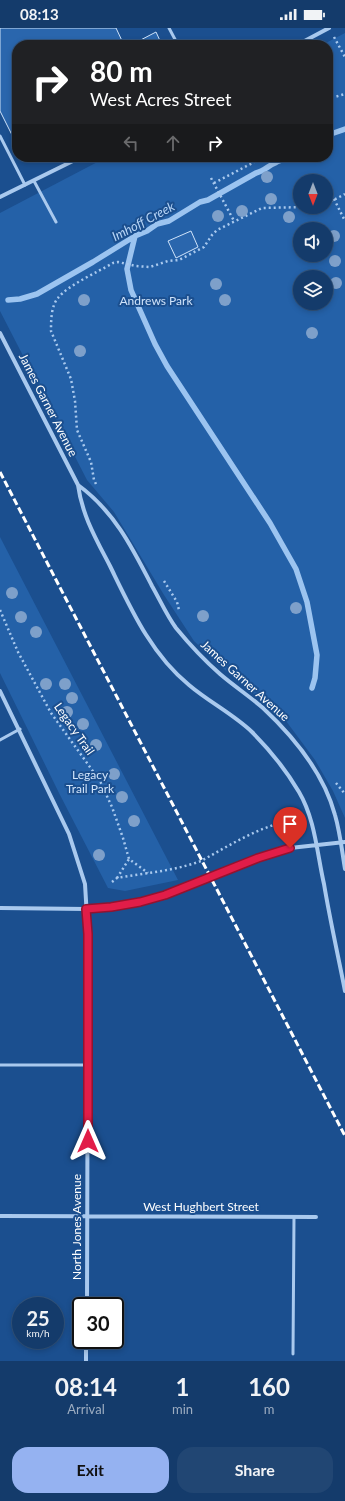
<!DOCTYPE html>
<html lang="en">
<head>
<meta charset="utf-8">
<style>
  :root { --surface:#143b6b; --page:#214673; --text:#f1f3f6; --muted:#9dadc1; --line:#33557e; --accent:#95b2f1 }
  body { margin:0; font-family:Lato,sans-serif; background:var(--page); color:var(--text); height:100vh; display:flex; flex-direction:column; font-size:15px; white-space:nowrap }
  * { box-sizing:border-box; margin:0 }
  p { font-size:13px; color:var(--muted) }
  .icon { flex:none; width:22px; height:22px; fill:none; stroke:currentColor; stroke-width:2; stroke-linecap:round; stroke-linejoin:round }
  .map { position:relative; height:1333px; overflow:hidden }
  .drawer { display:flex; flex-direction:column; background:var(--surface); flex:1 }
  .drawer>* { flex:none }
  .guide { position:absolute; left:12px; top:12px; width:321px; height:122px; border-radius:16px; box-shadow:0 2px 6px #0003,0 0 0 1px var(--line); background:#202124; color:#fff; overflow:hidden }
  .needle { width:26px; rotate:180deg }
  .tools { position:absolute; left:293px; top:146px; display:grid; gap:8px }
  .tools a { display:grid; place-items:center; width:40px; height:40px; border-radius:50%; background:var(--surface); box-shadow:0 2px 6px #0003,0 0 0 1px var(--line); font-size:20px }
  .speed { position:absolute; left:12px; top:1269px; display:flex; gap:8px; font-size:20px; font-weight:700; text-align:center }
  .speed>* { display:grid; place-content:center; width:52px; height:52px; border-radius:50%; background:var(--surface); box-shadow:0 2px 6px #0003,0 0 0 1px var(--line); line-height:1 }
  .speed small { font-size:10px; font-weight:400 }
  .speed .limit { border:2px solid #111; border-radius:6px; background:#fff; color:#111 }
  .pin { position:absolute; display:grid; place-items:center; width:34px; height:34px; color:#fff; margin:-41px -17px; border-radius:50% 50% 50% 0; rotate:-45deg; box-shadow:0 0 4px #0007 }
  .pin .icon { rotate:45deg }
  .me { position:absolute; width:44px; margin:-22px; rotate:0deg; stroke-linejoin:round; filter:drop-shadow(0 0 3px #0008) }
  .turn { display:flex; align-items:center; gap:14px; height:84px; padding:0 12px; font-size:18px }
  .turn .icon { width:52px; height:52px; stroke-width:2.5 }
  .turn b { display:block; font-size:28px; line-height:34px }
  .lanes { display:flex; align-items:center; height:38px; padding:0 12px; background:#0003; justify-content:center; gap:20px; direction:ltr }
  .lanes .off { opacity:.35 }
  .eta { display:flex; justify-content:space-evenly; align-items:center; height:68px; text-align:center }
  .eta b { font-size:24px; font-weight:700; line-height:28px }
  .cta { display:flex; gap:8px; margin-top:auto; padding:8px 12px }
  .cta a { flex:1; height:46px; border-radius:16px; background:var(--accent); color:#111; font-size:16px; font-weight:700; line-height:46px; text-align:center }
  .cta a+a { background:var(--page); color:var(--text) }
  .status { display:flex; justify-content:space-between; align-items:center; height:28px; padding:0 20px; background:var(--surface); direction:ltr }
  .status svg { height:11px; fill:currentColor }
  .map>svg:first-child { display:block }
</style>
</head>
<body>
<div class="status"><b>08:13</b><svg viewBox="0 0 49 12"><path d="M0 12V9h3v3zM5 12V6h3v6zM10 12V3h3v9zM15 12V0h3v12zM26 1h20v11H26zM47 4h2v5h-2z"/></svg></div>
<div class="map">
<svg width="345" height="1333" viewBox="0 0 345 1333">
  <rect width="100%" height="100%" fill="#1b4f8f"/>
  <path fill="#2461a8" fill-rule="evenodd" d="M345,5V790L333,763L315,732L286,693L218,636L194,613L164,567L114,484L87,452L0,283V185L107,129H328V17H322ZM300,153H326V179H300ZM300,201H326V227H300ZM300,249H326V275H300Z
    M0,509L178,852L125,863L108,860L60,767L0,645Z"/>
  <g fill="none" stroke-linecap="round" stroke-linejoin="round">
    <path stroke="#9cc4f0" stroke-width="5.5" d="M328,107L345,101
      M135,208L127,241L131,262L155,316L167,338L270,495L296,541L307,574L317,627L315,650L312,660
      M8,272L20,271L37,266L93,234L135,208L147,203L157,196L169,193L200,174L208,172L256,145C264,143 268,138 275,135C279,132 284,132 287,129"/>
  </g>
  <path fill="#2a66ad" stroke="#cfe3fa" d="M0,0H116L124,17H17V105L12,107L0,83Z
    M156,4L162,17H131Z
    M191,203L198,219L176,230L168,213Z"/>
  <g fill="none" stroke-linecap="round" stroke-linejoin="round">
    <path stroke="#a9c9ee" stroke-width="2.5" stroke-dasharray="2 3" stroke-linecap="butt" d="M334,9L345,29
      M328,84L331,70L345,66
      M211,150L234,193
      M214,155L264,129
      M334,171L345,193
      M326,176L345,166
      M96,456L94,452L91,434L77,402L75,373L71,351L51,303C51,293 51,278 58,270C68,257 98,244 113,235L118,234L136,238L150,239L168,233L179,232L204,219L212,207L217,202L262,180L306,179
      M164,553L177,574L179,582
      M0,582L18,624L51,685L100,753L112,779L123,810L129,831L148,845
      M336,755L345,766
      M117,850L129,831
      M112,854L117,850C145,845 174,843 201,833C232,816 263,796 299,791"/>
    <path stroke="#a9c9ee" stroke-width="3" d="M169,0L178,17
      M0,108L25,157
      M34,153L56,194
      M0,712L20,701
      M0,1037H88
      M293,1326L294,1189"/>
    <path stroke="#a9c9ee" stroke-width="4" d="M297,17L329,0
      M0,169L81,129
      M0,305L78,457C82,487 96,511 110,538C131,581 151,626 189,657C209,674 233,686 252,704C270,722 286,742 299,764C315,791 317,825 324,856C330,892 338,927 345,963
      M78,457C114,483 132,519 152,558C160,572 167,588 176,600C190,617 204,632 220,646C234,658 249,668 263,680C294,709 324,746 335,787C340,804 342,823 345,841
      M0,663L69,806L85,856L88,906L87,1278
      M0,880L86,881L111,879L140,874L165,867L258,830L290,820L345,814
      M0,1188L316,1189
      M86,1333V1312"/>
    <path stroke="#fff" stroke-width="3" stroke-dasharray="7 3" stroke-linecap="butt" d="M0,444L345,1108"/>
  </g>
  <g fill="#7ea0ca">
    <circle cx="267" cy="149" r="6"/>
    <circle cx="271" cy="171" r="6"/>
    <circle cx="242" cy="183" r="6"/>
    <circle cx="218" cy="188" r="6"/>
    <circle cx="289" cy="189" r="6"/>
    <circle cx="334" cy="208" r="6"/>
    <circle cx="335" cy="233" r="6"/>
    <circle cx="336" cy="255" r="6"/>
    <circle cx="216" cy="256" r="6"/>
    <circle cx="84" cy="272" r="6"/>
    <circle cx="225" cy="272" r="6"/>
    <circle cx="312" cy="305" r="6"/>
    <circle cx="80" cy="323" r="6"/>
    <circle cx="12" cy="565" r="6"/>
    <circle cx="296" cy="580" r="6"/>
    <circle cx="203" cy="588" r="6"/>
    <circle cx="21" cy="589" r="6"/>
    <circle cx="36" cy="604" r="6"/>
    <circle cx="46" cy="656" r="6"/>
    <circle cx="65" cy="656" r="6"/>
    <circle cx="72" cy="670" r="6"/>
    <circle cx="67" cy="684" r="6"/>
    <circle cx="83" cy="696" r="6"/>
    <circle cx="96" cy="717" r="6"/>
    <circle cx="114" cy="746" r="6"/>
    <circle cx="122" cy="769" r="6"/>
    <circle cx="134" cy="793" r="6"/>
    <circle cx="99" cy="827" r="6"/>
  </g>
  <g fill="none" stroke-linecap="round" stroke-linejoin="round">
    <g stroke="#92132f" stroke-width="10">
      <path id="route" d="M88,1113V906L86,881L111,879L140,874L165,867L258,830L290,820"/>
    </g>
    <use href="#route" stroke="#e11d48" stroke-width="7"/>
  </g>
  <g text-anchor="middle" stroke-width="4" stroke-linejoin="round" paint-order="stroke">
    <g font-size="12" fill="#cfe3fa" stroke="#1b4f8f">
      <text x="156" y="277">Andrews Park</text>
      <text x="90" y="751">Legacy<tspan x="90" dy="14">Trail Park</tspan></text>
    </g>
    <g font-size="12" fill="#fff" stroke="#1b4f8f">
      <text transform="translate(48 377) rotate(63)" y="4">James Garner Avenue</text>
      <text transform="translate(245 653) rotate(42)" y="4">James Garner Avenue</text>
      <text transform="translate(74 701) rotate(55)" y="4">Legacy Trail</text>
      <text x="201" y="1183">West Hughbert Street</text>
      <text transform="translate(77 1199) rotate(-90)" y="4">North Jones Avenue</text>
    </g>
    <g font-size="13" font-style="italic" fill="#b5d3f5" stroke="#1b4f8f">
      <text transform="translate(143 193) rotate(-28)" y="5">Imhoff Creek</text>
    </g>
  </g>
</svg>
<div class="tools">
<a><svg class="needle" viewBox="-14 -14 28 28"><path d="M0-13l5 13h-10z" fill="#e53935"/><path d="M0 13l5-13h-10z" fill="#9dadc1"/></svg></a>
<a><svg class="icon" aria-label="sound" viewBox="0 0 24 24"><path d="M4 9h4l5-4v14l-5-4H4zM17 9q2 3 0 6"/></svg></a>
<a><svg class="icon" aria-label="layers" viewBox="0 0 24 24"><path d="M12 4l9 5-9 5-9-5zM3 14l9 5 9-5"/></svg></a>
</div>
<div class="speed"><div>25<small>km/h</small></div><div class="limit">30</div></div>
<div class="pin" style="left:290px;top:820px;background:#d93025"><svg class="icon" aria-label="arrive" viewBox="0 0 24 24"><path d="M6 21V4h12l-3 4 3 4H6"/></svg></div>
<svg class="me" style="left:88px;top:1113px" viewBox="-20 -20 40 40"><path d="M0-17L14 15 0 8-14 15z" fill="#e11d48" stroke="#fff" stroke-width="4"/></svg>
<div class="guide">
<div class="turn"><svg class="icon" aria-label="right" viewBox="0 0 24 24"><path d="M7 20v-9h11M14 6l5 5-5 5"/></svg><div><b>80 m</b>West Acres Street</div></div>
<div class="lanes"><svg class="icon off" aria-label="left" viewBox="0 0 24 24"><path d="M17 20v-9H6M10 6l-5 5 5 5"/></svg><svg class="icon off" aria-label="ahead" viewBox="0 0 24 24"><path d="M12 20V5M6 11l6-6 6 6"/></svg><svg class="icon" aria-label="right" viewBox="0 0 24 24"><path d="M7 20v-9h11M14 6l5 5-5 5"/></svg></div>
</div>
</div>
<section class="drawer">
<div class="eta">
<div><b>08:14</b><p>Arrival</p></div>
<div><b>1</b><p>min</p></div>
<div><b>160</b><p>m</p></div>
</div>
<div class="cta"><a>Exit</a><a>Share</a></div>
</section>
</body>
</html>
